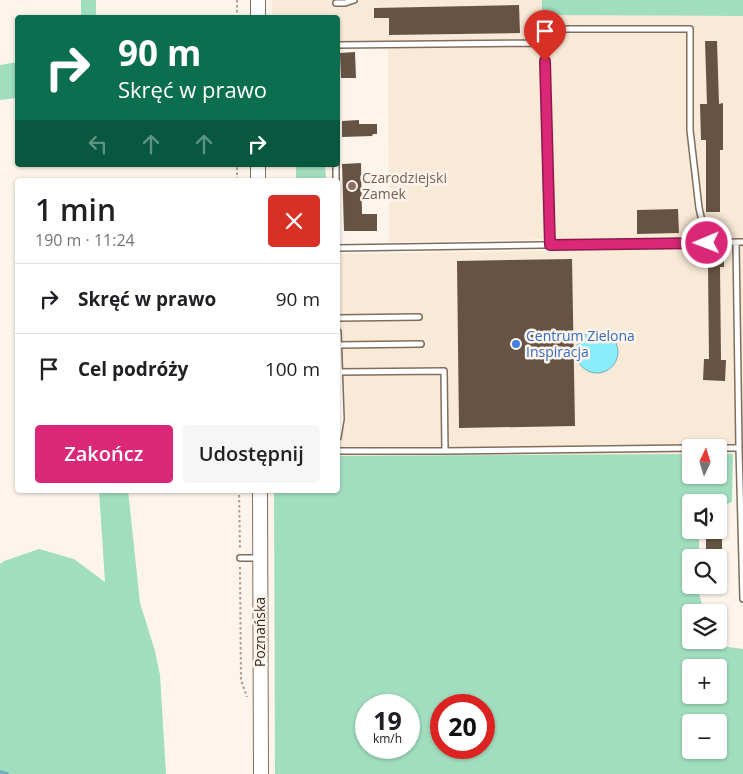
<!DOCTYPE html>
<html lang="pl">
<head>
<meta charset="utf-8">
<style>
  :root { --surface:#fff; --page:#f6f6f6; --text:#202124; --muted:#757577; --line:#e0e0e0; --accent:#db2777 }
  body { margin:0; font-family:"Open Sans",sans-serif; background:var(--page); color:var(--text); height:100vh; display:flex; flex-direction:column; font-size:19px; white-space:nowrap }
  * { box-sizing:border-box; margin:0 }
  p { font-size:16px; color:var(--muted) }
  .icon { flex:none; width:28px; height:28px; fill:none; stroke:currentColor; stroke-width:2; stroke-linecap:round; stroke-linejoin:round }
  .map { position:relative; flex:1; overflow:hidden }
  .details { position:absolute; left:15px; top:178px; width:325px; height:315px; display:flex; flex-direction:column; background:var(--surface); border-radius:5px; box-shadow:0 1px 4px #0004 }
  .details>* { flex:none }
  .guide { position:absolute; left:15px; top:15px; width:325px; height:152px; border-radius:5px; box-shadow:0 1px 4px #0004; background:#0b6e4f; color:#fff; overflow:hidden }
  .needle { width:32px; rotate:4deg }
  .fabs { position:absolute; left:682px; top:439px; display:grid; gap:10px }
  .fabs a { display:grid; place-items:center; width:45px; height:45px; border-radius:5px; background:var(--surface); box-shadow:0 1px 4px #0004; font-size:25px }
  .speed { position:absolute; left:355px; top:694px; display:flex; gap:10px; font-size:25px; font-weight:700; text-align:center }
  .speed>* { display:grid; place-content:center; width:65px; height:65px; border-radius:50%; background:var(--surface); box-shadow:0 1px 4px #0004; line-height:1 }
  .speed small { font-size:12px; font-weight:400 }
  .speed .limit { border:8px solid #d22; background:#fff; color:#111 }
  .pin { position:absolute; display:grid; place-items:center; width:42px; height:42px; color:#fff; margin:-51px -21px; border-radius:50% 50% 50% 0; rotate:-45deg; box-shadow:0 0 5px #0007 }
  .pin .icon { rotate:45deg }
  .me { position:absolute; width:55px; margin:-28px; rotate:269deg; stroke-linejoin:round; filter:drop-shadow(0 0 4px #0008) }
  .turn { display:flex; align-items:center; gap:18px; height:105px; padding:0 20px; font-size:22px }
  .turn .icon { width:65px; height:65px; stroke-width:2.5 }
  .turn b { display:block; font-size:35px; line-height:42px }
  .lanes { display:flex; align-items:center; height:48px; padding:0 20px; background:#0003; justify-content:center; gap:25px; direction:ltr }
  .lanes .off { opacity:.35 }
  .round { display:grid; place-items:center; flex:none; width:52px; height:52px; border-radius:5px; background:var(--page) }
  .headline { display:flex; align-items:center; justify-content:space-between; height:85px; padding:0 20px }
  h1 { font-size:30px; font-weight:600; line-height:38px }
  .button { display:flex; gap:10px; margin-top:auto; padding:10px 20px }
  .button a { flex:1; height:58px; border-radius:5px; background:var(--accent); color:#fff; font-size:20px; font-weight:600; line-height:58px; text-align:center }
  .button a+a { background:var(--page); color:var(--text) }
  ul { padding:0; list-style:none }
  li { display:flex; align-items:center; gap:15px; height:70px; padding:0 20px; border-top:1px solid var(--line) }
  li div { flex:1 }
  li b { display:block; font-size:19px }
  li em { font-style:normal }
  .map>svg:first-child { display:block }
</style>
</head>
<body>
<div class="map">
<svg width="743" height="774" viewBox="0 0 743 774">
  <rect width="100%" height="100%" fill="#fdf5ec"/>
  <path fill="#f9e9d7" d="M272,0H542L543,15L743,16V454H719V448H691V454L338,456V254L669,249L670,237L389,242L388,48H338V18L272,17Z"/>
  <path fill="#a1debf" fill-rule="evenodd" d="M81,0H96V17H81Z
    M542,0H743V16L542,15Z
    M17,62V98L0,100V65Z
    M296,165H325L326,180H296Z
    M691,454V475H719V454H733L732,502L719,507V502H691V530H699V557L691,558V585H699V593L704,612H691V640H712L714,645L743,649V774H275L274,490H338V456ZM691,668H719V695H691ZM366,705H409V748H366ZM441,705H484V748H441ZM691,722H719V750H691Z
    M99,490H128L140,603L155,651L160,675L166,774H0V564L4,561L39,549L74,559L105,582Z"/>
  <path fill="#8becfb" stroke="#71b2ba" d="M576 352a21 21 0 1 1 42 0a21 21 0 1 1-42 0Z"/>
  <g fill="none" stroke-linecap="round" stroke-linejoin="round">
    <path stroke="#71b2ba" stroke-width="4" d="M0,772L7,774"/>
  </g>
  <path fill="#665343" d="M519,5L520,33L389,35V18H374V8Z
    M705,41H717L719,104L723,103V150H720V212H706V140H701L700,104H707Z
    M355,52L356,78H341L340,53Z
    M359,120V124H377V134H373L372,136L342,137V121Z
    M361,163L362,214H377V231H344L342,164Z
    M678,209L679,233L637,234V210Z
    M704,250H724V267H720L721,360H726L725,381L703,380L704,359H709L708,267H703Z
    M572,259L575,426L459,428L457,261Z
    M706,530H722V558H706Z"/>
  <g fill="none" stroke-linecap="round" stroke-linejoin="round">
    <g stroke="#806e5c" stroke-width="8">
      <path id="service" d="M336,3H345L354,0
        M544,43L545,34L551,29H690V130L699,208L707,243
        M338,45L544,43L550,245
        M336,165V180
        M736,242L739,448L743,599
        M338,248L743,242
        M338,318L419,317
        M338,332L341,419L338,437
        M338,345L421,344
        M719,448H739
        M338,451H445L444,371L338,372
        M445,451L691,448
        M240,558H260"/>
    </g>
    <g stroke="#806e5c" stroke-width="16">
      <path id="secondary" d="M258,0V18
        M258,165V180
        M260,490L261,774"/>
    </g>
    <path stroke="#a8a098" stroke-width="2" stroke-dasharray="2.5 2.5" stroke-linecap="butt" d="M237,0V18
      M237,180V165
      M239,490L240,550
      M240,567L241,680L247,697"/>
    <use href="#service" stroke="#fff" stroke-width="5"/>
    <use href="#secondary" stroke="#fff" stroke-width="14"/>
  </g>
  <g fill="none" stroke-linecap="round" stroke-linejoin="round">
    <g stroke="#8e194d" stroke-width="12">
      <path id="route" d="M545,61L550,245L707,243"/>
    </g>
    <use href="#route" stroke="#db2777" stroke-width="9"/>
  </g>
  <circle fill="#8d6e63" stroke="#fdf5ec" stroke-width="2" cx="352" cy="186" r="5"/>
  <circle fill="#3f7fe0" stroke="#fdf5ec" stroke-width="2" cx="516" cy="344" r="5"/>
  <g text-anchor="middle" stroke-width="5" stroke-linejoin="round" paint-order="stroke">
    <g font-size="14" fill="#785e54" stroke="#fdf5ec" text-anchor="start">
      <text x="362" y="183">Czarodziejski<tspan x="362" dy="16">Zamek</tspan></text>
    </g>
    <g font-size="14" fill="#366cbe" stroke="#fdf5ec" text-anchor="start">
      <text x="526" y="341">Centrum Zielona<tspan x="526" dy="16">Inspiracja</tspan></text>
    </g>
    <g font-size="14" fill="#342c24" stroke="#fdf5ec">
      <text transform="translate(260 632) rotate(-90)" y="5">Poznańska</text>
    </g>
  </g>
</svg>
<div class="fabs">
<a><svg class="needle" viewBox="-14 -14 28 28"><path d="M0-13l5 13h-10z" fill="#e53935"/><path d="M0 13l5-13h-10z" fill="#757577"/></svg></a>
<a><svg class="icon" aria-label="sound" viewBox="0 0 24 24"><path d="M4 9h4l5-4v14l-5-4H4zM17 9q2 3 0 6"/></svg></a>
<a><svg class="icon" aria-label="search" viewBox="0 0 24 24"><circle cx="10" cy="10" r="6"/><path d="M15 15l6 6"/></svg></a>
<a><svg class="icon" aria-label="layers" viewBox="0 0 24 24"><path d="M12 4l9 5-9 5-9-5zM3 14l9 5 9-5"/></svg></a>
<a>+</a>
<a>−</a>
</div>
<div class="speed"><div>19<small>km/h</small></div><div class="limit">20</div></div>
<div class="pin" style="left:545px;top:61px;background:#d93025"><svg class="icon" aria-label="arrive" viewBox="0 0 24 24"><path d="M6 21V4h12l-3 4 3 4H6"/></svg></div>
<svg class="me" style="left:707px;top:243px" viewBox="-20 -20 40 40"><circle r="17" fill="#db2777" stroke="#fff" stroke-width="3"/><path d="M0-11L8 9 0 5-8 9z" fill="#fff"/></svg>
<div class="guide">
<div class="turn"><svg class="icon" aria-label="right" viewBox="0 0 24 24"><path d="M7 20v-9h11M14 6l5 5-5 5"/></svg><div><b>90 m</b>Skręć w prawo</div></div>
<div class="lanes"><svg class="icon off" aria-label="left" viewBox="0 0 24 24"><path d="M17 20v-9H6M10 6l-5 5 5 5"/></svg><svg class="icon off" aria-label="ahead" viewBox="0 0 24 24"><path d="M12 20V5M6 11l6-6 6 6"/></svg><svg class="icon off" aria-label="ahead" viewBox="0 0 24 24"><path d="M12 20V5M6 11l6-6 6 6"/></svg><svg class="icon" aria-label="right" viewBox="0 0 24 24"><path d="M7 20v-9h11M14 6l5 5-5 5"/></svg></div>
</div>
<section class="details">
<div class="headline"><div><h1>1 min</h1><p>190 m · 11:24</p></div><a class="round" style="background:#d93025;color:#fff"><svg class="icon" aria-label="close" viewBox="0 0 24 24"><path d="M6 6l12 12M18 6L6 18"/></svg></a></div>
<ul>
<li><svg class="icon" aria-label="right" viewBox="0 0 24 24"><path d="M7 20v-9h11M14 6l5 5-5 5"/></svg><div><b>Skręć w prawo</b></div><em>90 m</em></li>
<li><svg class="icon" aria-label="arrive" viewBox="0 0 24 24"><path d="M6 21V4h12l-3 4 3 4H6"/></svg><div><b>Cel podróży</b></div><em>100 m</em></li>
</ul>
<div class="button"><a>Zakończ</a><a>Udostępnij</a></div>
</section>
</div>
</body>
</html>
